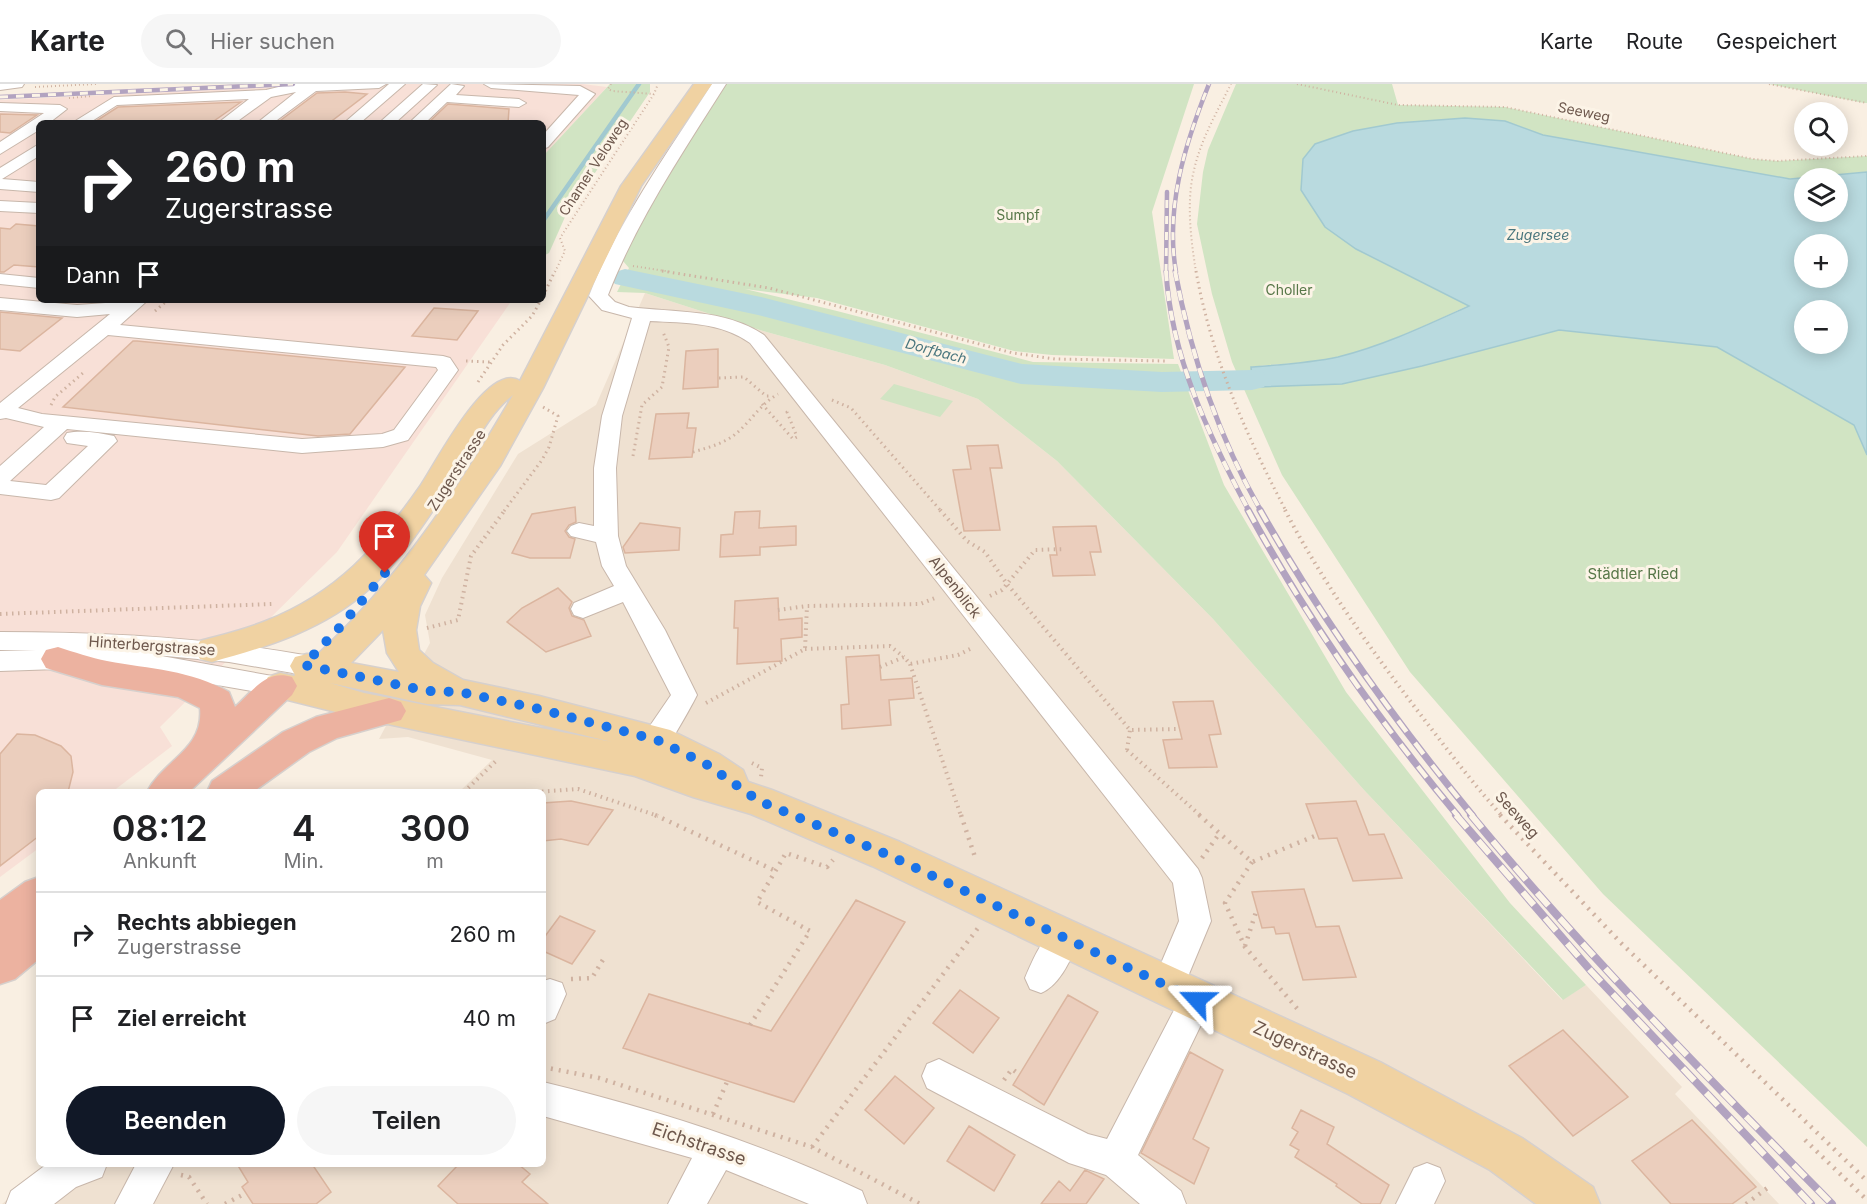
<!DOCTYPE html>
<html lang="de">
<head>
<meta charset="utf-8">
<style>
  :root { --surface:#fff; --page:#f6f6f6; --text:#202124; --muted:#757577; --line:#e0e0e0; --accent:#111827 }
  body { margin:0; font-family:Inter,sans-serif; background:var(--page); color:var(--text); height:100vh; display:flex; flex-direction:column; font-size:22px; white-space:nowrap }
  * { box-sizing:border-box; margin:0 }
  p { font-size:20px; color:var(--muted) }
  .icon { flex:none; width:33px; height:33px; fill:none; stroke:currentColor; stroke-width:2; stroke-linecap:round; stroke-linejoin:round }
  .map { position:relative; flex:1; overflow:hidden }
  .panel { position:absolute; left:36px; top:705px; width:510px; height:378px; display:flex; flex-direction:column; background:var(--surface); border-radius:9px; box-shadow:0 3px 15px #0003 }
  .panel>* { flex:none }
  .top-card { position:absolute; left:36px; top:36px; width:510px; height:183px; border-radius:9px; box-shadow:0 3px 15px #0003; background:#202124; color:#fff; overflow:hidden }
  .controls { position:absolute; left:1794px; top:18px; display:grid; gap:12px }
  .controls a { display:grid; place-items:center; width:54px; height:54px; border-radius:50%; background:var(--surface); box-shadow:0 3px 15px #0003; font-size:30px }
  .pin { position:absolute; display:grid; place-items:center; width:51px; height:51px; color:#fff; margin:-62px -26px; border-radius:50% 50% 50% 0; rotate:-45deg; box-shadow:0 0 6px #0007 }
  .pin .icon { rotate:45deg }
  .me { position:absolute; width:66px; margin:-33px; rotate:294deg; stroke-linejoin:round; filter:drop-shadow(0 0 4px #0008) }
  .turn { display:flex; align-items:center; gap:21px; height:126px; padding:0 30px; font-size:27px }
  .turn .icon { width:78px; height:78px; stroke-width:2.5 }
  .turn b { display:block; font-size:42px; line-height:51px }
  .then { display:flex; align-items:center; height:57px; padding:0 30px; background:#0003; gap:12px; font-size:22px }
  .eta { display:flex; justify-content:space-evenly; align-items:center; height:102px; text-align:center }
  .eta b { font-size:36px; font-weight:600; line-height:42px }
  .cta { display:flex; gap:12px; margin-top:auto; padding:12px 30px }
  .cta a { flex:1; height:69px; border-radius:36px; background:var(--accent); color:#fff; font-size:24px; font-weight:600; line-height:69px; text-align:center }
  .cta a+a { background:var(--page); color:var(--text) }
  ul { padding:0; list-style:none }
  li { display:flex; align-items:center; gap:18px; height:84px; padding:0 30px; border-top:2px solid var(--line) }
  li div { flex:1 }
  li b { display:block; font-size:22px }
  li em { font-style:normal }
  header { display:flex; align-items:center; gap:36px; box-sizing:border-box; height:84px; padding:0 30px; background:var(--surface); border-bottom:2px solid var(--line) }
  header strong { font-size:28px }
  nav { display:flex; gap:33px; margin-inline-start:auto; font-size:21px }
  .search { width:420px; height:54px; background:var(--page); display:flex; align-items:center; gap:15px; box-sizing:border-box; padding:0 21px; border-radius:33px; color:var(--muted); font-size:22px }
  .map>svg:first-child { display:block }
</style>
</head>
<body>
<header>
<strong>Karte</strong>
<div class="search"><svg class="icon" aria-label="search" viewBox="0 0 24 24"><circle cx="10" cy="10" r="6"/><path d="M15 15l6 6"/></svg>Hier suchen</div>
<nav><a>Karte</a><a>Route</a><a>Gespeichert</a></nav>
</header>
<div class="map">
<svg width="1867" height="1120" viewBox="0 0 1867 1120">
  <rect width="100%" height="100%" fill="#f9efe2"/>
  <path fill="#efe1d1" d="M645,209L763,247L885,281L978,315L1057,377L1213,535L1364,706L1562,916L1586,901L1682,1003L1675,1010L1779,1120H2L50,1080H543V708H459L492,676L408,653L379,655L430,559L425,531L442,494L518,370L596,321Z"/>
  <path fill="#f8e0d7" d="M344,0H582L607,3L543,72V39H39V216H512L337,468L160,643L172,662L112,708H39V764L0,793V16Z"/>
  <path fill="#d1e4c3" d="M610,0H650V8L565,133L549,169L543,172V72Z
    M726,0H1194L1152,128L1174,275L1052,271L1014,267L817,214L745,205L837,227L1033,278L1178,280L1224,401L1346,608L1510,819L1586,901L1563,916L1364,706L1213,535L1057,377L978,315L885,281L763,247L645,209L617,208L629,184L623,177L653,113L715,12Z
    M1236,0H1392L1398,21L1505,23L1753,75L1777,77L1867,72V88L1790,95L1543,51L1505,37L1465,34L1397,39L1356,165L1469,221C1427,241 1384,261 1339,273C1310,280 1280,279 1251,283L1342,300L1422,282L1559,246L1717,263L1854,341L1867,371V1063L1603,810L1410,588L1282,391L1232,278L1212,210L1197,140L1203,88L1208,66Z
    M1769,0H1867V19H1864Z
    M894,300L953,317L940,333L880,315Z"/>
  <path fill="#b9dadf" stroke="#a1c9d0" stroke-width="1.5" fill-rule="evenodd" d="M1465,34L1505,37L1543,51L1790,95L1867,88V371L1854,341L1717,263L1559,246L1422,282L1342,300L1259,303L1252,296L1251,283C1280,281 1310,279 1338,273C1383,262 1427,241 1469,222L1356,165L1325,143L1301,106L1303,75L1315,60L1353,47L1397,39ZM1804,94H1838V128H1804ZM1804,160H1838V194H1804ZM1804,226H1838V260H1804Z"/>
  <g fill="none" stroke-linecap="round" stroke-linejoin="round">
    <path stroke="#a1c9d0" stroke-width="4.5" d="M543,137L639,0"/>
    <path fill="#b9dadf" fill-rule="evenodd" d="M625,185L761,213L1022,280L1162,288L1252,286L1264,289L1269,296L1264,303L1252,306L1162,308L1021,300L758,231L615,200L610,194L615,188Z"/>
  </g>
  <path fill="#ebcebd" stroke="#dbb59f" stroke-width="1.5" d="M345,8L367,10L329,39H277L317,9Z
    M241,18L211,39H93L118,23Z
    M448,20L509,25L508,39H428Z
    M0,30L37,31L10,49L0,48Z
    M16,140L39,142V183L14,181L4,188H0V144L10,145Z
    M434,224L478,227L457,256L412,252Z
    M0,228L62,234L20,267L0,265Z
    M133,257H137L405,283L350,350L318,352L63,323Z
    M718,265V303L683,305L686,267Z
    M689,329L687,344H696L692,373L649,375L656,330Z
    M998,361L1002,384H990L1000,446L964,447L953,386L971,385L967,362Z
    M575,423L576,438L569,441L565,447L569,453L575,455L570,474H530L512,469L532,430Z
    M760,427L759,444L796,442V461L760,463V471L720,473L721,451L733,450L735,428Z
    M640,439L680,444L679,466L625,469L623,463Z
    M1096,442L1101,468H1090L1095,491L1053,492L1050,471H1057L1053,443Z
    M558,504L572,518L569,524L572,532L584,536L591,552L546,568L507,538L522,524Z
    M778,514L779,536L802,534V553L781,555L782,577L737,580L738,544H734L735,517Z
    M879,571L881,596L912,594L914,614L889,616L891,641L842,645L841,621L849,620L846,573Z
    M1213,617L1221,650L1209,651L1217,683L1169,684L1163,656L1182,655L1173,618Z
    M17,650L35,651L61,662L71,672L73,688L68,708H39V752L0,782V670Z
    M571,717L613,726L588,761L561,755L543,757V719Z
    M1356,717L1369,751L1384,750L1402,794L1353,797L1337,754L1319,755L1306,720Z
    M1304,805L1316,843L1339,842L1356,893L1303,896L1289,849L1276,850L1274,843L1262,844L1252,808Z
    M856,816L905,838L794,1018L623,964L649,910L771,947Z
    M560,832L595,847L572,880L543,867V855Z
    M960,906L999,934L973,969L933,939Z
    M1068,911L1098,928L1044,1021L1013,1001Z
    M1563,946L1628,1013L1573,1052L1509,982Z
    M1190,968L1223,986L1193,1055L1209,1064L1194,1100L1141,1069Z
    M895,992L934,1024L904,1060L865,1026Z
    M1301,1026L1334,1043L1327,1060L1389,1101L1380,1120H1362L1336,1102L1337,1100L1295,1073L1299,1066L1290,1061L1298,1048L1292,1044Z
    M1692,1036L1756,1103L1732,1120H1671L1632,1077Z
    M969,1042L1015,1071L994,1107L947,1077Z
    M237,1080H312L331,1108L316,1120H253L242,1103L248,1098Z
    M459,1080H518L530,1090L522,1098L548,1120H458L438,1102Z
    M1085,1086L1104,1095L1086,1120H1041L1059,1097L1070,1107Z"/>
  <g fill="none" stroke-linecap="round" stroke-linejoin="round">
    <g stroke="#c8b7ab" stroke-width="2">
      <path id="minor" d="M0,0H24L22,3L0,6Z
        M291,0H386L379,4L316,7L273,39H257L296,8L271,13L235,39H218L249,15L117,21L89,39H72L114,13L266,6Z
        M389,0H405L360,39H344Z
        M423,0L437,1L395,39H379Z
        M451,0L464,2L456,11L519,15L526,19L519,23L447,18L425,39H409Z
        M484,0L580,2L595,10L548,63L543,65V51L579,11L491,4Z
        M712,0H726C683,68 637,136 608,211L615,218L629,223C675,229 724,224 764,251L1198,785L1202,794L1211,837L1179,914L1167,918L1155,914L1151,903L1179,837L1173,799L750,259C720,238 686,239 650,237L622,332L616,384L618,452L626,482L665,546L697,611C690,625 664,672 653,679C646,683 641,681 634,679L630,671L671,611L623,518L583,534L574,531L571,525L574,519L614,502L602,482L596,458L571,452L567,447L571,442L579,439L594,442V384L602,332L632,234L602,226L589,212C619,136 668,68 712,0Z
        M0,19L60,21L67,25L49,39H39V46L0,70V58L44,29L0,27Z
        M39,60V72L2,95L39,98V108L0,105V84Z
        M0,117L39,119V129L0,127Z
        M0,190L39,194V204L0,200Z
        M0,214L77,221L148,216L120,241L443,272L450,274L458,286L408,356L383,363L302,369L67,345L10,397L46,401L88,362L67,359L64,354L67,349C82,346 100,349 114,352L117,357L59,414L51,416L0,410V382L44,343L6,334L0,335V319L110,230L77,233L0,226ZM108,251L436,283L438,286L394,346L382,350L302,355L42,330L18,324Z
        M0,548C102,548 203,553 304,571L313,574L317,581L313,588L304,591L229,578L156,571L289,595L293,602L289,609L280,612L148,589L58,585L0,587V567L36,566H0Z
        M1065,839L1076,843L1081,853C1072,872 1061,901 1041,909L1030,905L1025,894C1033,875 1045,846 1065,839Z
        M550,895L562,899L566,910L555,935L543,940V897Z
        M1197,901L1209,905L1213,916L1138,1071L1181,1107L1186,1120H1140L1106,1091L1069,1079L927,1004L922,992L927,980L939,975L1088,1050L1107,1055L1185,905Z
        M543,998C653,1025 759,1058 862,1107L867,1120H809L726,1086L707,1120H668L692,1074L543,1032Z
        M1427,1079L1440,1084L1445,1097L1434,1120H1396L1414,1084Z
        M47,1080H107L102,1093L76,1103L54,1120H6L11,1107Z
        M136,1080H174L153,1120H115Z"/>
    </g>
    <g stroke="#d6d0cd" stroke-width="3">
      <path id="major" d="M694,0H712L641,102L543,304L500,382L424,491L431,499L420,522L416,546L419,566L433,579L463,596L539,612L670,646L719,670L743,686L748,698L772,706L900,758L1380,978L1522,1054L1593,1103L1600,1120H1536L1490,1086L1348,1010L872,782L751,730L693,713L635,692L364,635L268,611L263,602L268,593L280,589L294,592L295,591L290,582L295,573L307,570L317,571C397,498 459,404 513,311C486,331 473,366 455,393C429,432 404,473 369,505C325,545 267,563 212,578L200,575L195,566L200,557C222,551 244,546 266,537C337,509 378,463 421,401C436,379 488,276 520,297L621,102ZM383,546L387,569L399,588L351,579ZM330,599L427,620L460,621L612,658L364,609Z"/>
    </g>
    <g stroke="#d6d0cd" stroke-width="3">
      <path id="highway" d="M58,563C74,568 91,574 107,577C150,585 191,586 229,608L235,623C253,607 266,585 292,593L297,602L292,611L189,708H147C163,676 204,666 200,624L178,613L102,601L46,584L41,575L46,566Z
        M389,614L401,618L406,627L401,636L337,654L309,668L253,708H207L212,697L283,648L316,633Z
        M39,793V875L15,895L0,900V816L25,798Z"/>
    </g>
    <path stroke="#cfb2a1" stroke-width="2" stroke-dasharray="1 3" stroke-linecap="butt" d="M611,0L608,5L612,7L654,10
      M1297,0L1398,21L1505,23L1753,75L1777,77L1867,72
      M1769,0L1867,19
      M35,3L96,0
      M69,14L92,12
      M633,182L672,188
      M555,188L565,167L560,154L654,10L658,0
      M1196,188C1191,156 1186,118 1194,86C1201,55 1217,28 1231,0"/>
    <path stroke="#cfb2a1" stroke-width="3" stroke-dasharray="1.5 4" stroke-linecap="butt" d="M662,187L769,204L1013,269L1055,275L1166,277
      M1196,187C1211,272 1246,351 1286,427
      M543,212L555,187
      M155,227L168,216
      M466,277L491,278
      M719,294L744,293L766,312H771
      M478,298L503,261L532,232L541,216
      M832,316L851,324L941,427
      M762,320L793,355L797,353L787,328L789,327
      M51,321L55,313L83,289
      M693,368C710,363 727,359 740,346C753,334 762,319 778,310
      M633,372L642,321L662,303L669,263L663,248
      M504,427L542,376L549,363L558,332L543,323"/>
    <path stroke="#cfb2a1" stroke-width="4" stroke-dasharray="1.5 4.5" stroke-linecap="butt" d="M940,426L967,457L985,468L1007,500L1130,646L1179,645
      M1285,426C1325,503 1377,574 1430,643C1453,673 1476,703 1502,732
      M990,512L1002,506L1035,466L1065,465
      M778,526L807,522L920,520L935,514
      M0,530L272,520
      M427,544L458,536L471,472L505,426
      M805,565L890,562L904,573
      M910,580L961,732
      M880,583L904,573L910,580L958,571L974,563
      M706,619L805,565L807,522
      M1127,666L1201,732
      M1127,666L1130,646
      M752,679L762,684L761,693
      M464,708L498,675
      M536,708L578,705L658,732"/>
    <path stroke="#cfb2a1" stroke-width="4.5" stroke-dasharray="2 6" stroke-linecap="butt" d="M655,731L776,787
      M961,731L976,776
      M1199,731L1252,778L1317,751
      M1500,731L1621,859L1867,1097
      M1202,774L1219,750
      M1252,778L1225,819L1245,863L1300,928
      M1245,862L1257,825
      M571,895L592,894L604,874
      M750,941L810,847L757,818L786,769L827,783L833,776
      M543,983L599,994L812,1063L920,1120
      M1004,996L1012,985L1020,991
      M713,1030L727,998
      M1805,1056L1867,1116
      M812,1063L978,844
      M181,1091L189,1093L207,1120
      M225,1120L246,1109
      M1746,1120L1770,1102"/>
    <use href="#minor" fill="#fff" fill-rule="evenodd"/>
    <use href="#major" fill="#f0d2a2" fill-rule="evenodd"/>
    <use href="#highway" fill="#ecb2a0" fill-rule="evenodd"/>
    <g stroke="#b2a3c0" stroke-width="4.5">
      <path id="rail-far3" d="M0,13L293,0
        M1166,188L1167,108
        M1176,188C1165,123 1185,60 1209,0"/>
    </g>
    <g stroke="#b2a3c0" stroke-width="5">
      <path id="rail-far2" d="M1166,187C1171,273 1209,352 1249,427
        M1175,187C1191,272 1218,352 1261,427"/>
    </g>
    <g stroke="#b2a3c0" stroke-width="7">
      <path id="rail-far1" d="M1248,426C1308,537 1377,635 1458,732
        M1260,426C1321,534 1394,636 1473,732"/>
    </g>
    <g stroke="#b2a3c0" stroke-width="8">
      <path id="rail" d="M1456,731L1591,887L1811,1120
        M1471,731C1584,868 1708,994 1832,1120"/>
    </g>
    <use href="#rail-far3" stroke="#fcf4e7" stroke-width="3" stroke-dasharray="8" stroke-linecap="butt"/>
    <use href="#rail-far2" stroke="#fcf4e7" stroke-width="4" stroke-dasharray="10" stroke-linecap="butt"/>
    <use href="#rail-far1" stroke="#fcf4e7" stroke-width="4.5" stroke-dasharray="14" stroke-linecap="butt"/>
    <use href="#rail" stroke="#fcf4e7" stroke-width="6" stroke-dasharray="17" stroke-linecap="butt"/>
  </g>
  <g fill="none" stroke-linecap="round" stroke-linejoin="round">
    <path stroke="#1a73e8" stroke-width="10" stroke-dasharray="0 18" d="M385,489L341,542L304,581L427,607L460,608L539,625L657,656L706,680L759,717L886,770L1197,916"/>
  </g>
  <g text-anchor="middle" stroke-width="6" stroke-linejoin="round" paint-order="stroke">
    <g font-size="14" fill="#6d574c" stroke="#fcf4e7">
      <text transform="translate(1584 28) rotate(12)" y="5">Seeweg</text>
      <text transform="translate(593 83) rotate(-57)" y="5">Chamer Veloweg</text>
    </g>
    <g font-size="14" fill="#577748" stroke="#fcf4e7">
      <text x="1018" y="136">Sumpf</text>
      <text x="1289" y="211">Choller</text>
    </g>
    <g font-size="14" font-style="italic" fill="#49767e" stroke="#fcf4e7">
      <text x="1538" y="156">Zugersee</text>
      <text transform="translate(936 267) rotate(15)" y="5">Dorfbach</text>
    </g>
    <g font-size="15" fill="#6d574c" stroke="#fcf4e7">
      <text transform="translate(457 386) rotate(-57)" y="5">Zugerstrasse</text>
      <text transform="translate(955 503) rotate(52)" y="5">Alpenblick</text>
      <text transform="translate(152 562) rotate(4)" y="5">Hinterbergstrasse</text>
      <text transform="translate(1517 731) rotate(48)" y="5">Seeweg</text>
    </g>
    <g font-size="15" fill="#577748" stroke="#fcf4e7">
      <text x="1633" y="495">Städtler Ried</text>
    </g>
    <g font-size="18" fill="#6d574c" stroke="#fcf4e7">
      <text transform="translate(1305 966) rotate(25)" y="6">Zugerstrasse</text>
      <text transform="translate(699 1060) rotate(19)" y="6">Eichstrasse</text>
    </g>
  </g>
</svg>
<div class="controls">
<a><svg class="icon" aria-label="search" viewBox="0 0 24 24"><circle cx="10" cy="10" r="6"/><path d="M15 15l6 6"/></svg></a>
<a><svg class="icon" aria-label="layers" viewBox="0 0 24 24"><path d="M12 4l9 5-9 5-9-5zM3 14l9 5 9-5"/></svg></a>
<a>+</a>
<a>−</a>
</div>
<div class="pin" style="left:385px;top:489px;background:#d93025"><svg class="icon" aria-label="arrive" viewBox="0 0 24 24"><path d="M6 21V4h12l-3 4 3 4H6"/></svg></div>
<svg class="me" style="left:1197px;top:916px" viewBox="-20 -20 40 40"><path d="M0-17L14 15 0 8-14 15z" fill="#1a73e8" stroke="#fff" stroke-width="4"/></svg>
<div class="top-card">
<div class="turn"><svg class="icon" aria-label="right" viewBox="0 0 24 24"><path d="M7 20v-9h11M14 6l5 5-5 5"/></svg><div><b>260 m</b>Zugerstrasse</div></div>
<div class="then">Dann<svg class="icon" aria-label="arrive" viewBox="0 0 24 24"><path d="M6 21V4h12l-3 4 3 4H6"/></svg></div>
</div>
<section class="panel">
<div class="eta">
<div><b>08:12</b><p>Ankunft</p></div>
<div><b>4</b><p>Min.</p></div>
<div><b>300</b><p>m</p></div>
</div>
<ul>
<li><svg class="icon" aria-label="right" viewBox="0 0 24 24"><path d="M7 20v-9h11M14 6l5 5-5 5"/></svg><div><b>Rechts abbiegen</b><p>Zugerstrasse</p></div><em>260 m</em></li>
<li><svg class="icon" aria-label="arrive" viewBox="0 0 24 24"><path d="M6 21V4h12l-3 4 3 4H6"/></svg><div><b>Ziel erreicht</b></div><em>40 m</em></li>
</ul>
<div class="cta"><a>Beenden</a><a>Teilen</a></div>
</section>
</div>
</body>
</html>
